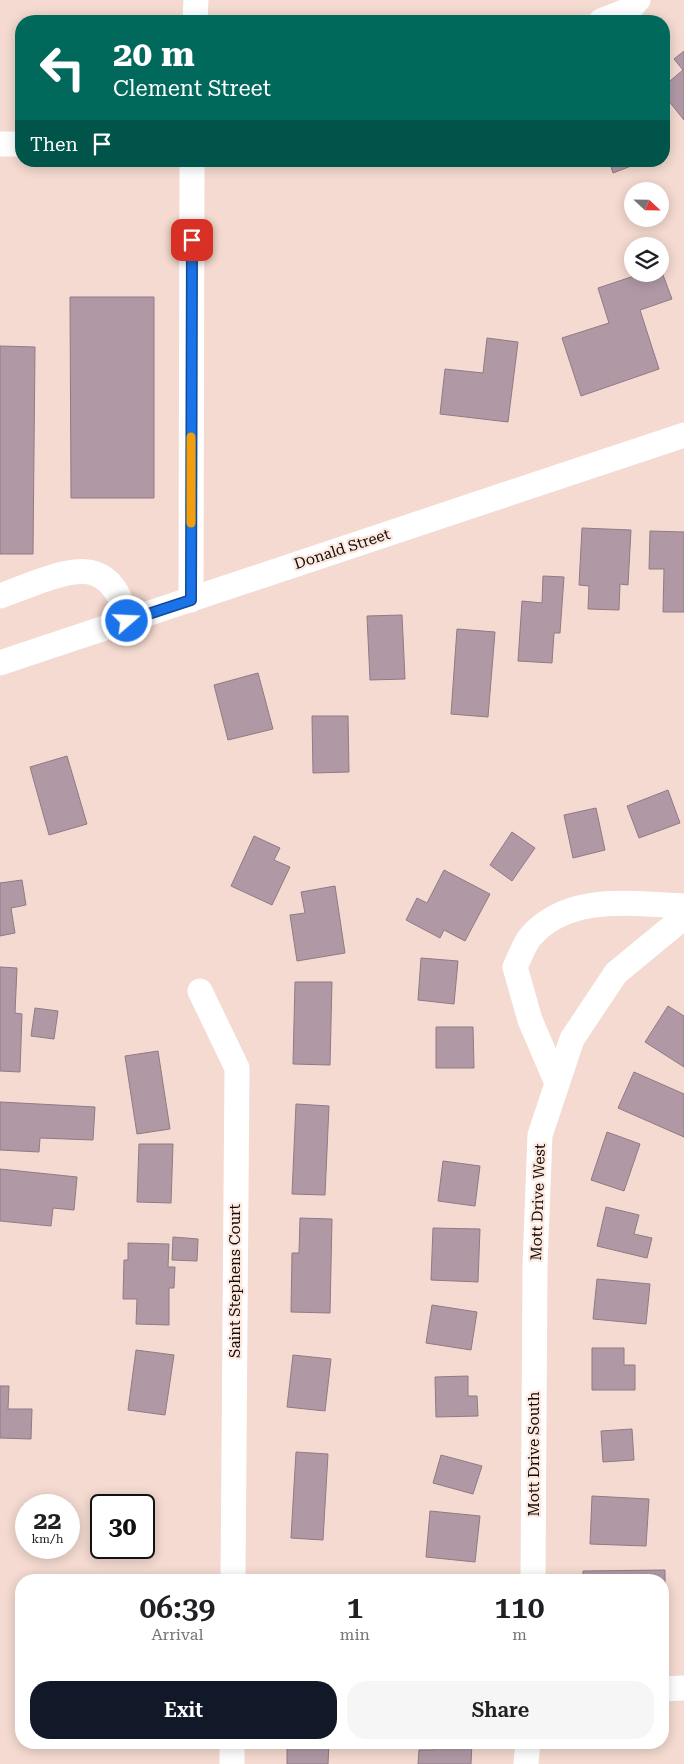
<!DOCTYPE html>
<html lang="en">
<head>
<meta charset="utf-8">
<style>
  :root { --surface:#fff; --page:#f6f6f6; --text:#202124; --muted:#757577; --accent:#111827 }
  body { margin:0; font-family:"Roboto Serif",serif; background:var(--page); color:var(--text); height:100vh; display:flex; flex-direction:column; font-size:19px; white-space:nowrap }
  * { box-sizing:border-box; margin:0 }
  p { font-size:16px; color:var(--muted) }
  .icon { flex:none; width:28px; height:28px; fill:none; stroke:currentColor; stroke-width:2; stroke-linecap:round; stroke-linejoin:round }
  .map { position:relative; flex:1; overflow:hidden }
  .side { position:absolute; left:15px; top:1574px; width:654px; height:175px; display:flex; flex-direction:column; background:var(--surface); border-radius:20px; box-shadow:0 2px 12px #0003 }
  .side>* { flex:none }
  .banner { position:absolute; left:15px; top:15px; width:655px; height:152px; border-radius:20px; box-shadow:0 2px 12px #0003; background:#00695c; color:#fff; overflow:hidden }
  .needle { width:32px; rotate:112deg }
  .fabs { position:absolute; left:624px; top:182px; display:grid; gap:10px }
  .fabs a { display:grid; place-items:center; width:45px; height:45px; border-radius:50%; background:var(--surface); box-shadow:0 2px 12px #0003; font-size:25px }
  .speed { position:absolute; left:15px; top:1494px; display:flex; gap:10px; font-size:25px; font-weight:700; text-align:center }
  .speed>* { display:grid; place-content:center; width:65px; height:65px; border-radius:50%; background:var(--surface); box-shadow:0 2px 12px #0003; line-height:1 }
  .speed small { font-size:12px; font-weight:400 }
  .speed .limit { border:2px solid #111; border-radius:8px; background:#fff; color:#111 }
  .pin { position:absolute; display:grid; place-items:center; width:42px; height:42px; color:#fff; margin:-21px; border-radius:10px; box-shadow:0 2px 8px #0006 }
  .me { position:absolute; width:55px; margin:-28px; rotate:71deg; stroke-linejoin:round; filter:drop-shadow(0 0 4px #0008) }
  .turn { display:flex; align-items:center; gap:18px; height:105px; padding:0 15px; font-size:22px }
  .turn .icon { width:65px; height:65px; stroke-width:2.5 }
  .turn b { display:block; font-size:35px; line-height:42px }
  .then { display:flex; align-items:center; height:48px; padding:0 15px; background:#0003; gap:10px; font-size:19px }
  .eta { display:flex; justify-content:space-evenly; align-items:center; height:85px; text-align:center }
  .eta b { font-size:30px; font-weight:600; line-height:35px }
  .primary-button { display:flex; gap:10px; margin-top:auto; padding:10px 15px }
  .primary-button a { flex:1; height:58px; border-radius:20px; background:var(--accent); color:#fff; font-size:20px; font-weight:600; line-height:58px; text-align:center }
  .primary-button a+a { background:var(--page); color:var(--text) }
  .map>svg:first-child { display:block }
</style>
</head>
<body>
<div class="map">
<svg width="684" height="1764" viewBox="0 0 684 1764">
  <rect width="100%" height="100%" fill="#f4dad0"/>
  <path fill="#b099a5" stroke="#907a85" d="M684,51V120L664,95V86L683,70L674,59Z
    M609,161H644L613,173Z
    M660,267L672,299L640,310L659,369L581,396L562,338L609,323L598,288L640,274H660Z
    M70,297H154V498H71Z
    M487,338L518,342L508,422L440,414L445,369L483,373Z
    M0,346L35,347L33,554H0Z
    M582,528L631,530L628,585L620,584L619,610L588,609L589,586L579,585Z
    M650,531L684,532V612H663L664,569H649Z
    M543,576L564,577L560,633H554L552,663L518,661L522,601L542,603Z
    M402,615L405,679L370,680L367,616Z
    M457,629L495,632L488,717L451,714Z
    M258,673L273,729L228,740L214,685Z
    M312,716H348L349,772L313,773Z
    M67,756L87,824L49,835L30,767Z
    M668,790L680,823L639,838L627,806Z
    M596,808L605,850L573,858L564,815Z
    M512,832L535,848L512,881L490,865Z
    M254,836L280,848L274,860L290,867L272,905L231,886Z
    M444,870L490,894L465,941L444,930L440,938L406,920L417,898L427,903Z
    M22,880L26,905L11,908L15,933L0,936V883Z
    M335,886L345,953L297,961L290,915L305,913L301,892Z
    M421,958L458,961L454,1004L418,1000Z
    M0,967L17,968L15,1013L22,1014L20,1072L0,1071Z
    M295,982H332L330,1065L293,1064Z
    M668,1006L684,1016V1067L645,1042Z
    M35,1008L58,1011L54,1039L31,1036Z
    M436,1027H473L474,1068H436Z
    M158,1051L170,1129L137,1134L125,1056Z
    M634,1072L684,1094V1137L618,1108Z
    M0,1102L95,1107L93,1140L40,1138L39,1152L0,1150Z
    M296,1104L329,1106L325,1195L292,1194Z
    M607,1132L640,1144L624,1191L591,1180Z
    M139,1144H173L171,1203L137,1202Z
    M443,1161L480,1166L475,1206L438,1201Z
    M0,1169L77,1177L74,1210L53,1208L51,1226L0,1221Z
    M606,1207L639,1215L634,1234L652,1238L647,1258L597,1246Z
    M300,1218L332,1219L330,1313L291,1312L292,1253H299Z
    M433,1228L480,1229L478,1282L431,1280Z
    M173,1237L198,1239L197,1261L172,1260Z
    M128,1243L169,1244L168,1267H175L174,1288H169V1325L136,1324L137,1299H123L124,1260H128Z
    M597,1279L650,1284L646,1324L593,1319Z
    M432,1305L477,1312L471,1350L426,1343Z
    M592,1348H624V1365H635V1390H592Z
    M136,1350L174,1355L165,1415L128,1410Z
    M293,1355L331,1359L325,1411L287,1407Z
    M468,1376V1396H477L478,1416L436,1417L435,1377Z
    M0,1386H9L8,1409H32L31,1439L0,1438Z
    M632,1429L634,1460L603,1462L601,1431Z
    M296,1452L328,1454L323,1540L291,1538Z
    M441,1455L482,1466L473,1494L433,1483Z
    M592,1496L649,1499L646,1546L590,1544Z
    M430,1511L480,1516L475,1562L426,1557Z
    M665,1570V1622H662V1580H583V1571Z
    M287,1742H329L328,1764H287Z
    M434,1742H472L471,1764H418L419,1750H434Z"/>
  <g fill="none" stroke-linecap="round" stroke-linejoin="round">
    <path stroke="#fff" stroke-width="25" d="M195,21L196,0
      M601,21L629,10L638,0
      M0,144H21
      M0,596C13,591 27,586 40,581C71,570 103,561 120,599C123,606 125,614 127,621
      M191,600L192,161
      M0,663L684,435
      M200,991L237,1068L233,1580
      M557,1083L530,1020L515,967C520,957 524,944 531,936C570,893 632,904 684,906
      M533,1580L535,1265L540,1135L572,1039L616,973L684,917
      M662,1689L684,1688
      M232,1764V1742
      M526,1764L528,1742"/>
  </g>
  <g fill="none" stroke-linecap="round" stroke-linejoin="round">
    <g stroke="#114b97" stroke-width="12">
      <path id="route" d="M127,621L191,600L192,240"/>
    </g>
    <use href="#route" stroke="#1a73e8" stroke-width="9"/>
    <path stroke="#f59e0b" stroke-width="9" d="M191,523V437"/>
  </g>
  <g text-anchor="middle" stroke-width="4.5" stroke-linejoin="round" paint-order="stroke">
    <g font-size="15" fill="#110906" stroke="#fde8e0">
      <text transform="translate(342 549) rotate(-18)" y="5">Donald Street</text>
      <text transform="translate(538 1202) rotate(-88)" y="5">Mott Drive West</text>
      <text transform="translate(235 1281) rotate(-90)" y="5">Saint Stephens Court</text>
      <text transform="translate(534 1454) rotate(-90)" y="5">Mott Drive South</text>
    </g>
  </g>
</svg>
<div class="fabs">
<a><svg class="needle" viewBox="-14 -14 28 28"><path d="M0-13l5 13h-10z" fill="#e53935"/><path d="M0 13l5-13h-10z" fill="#757577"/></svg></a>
<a><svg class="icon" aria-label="layers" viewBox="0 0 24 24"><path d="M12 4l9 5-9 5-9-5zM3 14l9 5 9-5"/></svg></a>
</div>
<div class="speed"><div>22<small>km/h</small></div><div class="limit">30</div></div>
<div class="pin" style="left:192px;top:240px;background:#d93025"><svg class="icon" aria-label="arrive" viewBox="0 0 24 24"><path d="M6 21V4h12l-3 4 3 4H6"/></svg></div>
<svg class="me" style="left:127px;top:621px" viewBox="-20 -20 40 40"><circle r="17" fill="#1a73e8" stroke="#fff" stroke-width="3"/><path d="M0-11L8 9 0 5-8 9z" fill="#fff"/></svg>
<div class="banner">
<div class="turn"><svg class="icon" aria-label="left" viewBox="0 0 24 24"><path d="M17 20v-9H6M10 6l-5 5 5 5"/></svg><div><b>20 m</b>Clement Street</div></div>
<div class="then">Then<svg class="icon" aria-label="arrive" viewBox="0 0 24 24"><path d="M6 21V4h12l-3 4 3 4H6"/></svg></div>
</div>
<section class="side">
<div class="eta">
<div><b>06:39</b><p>Arrival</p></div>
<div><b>1</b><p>min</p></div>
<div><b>110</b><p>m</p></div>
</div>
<div class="primary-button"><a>Exit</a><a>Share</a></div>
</section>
</div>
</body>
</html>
